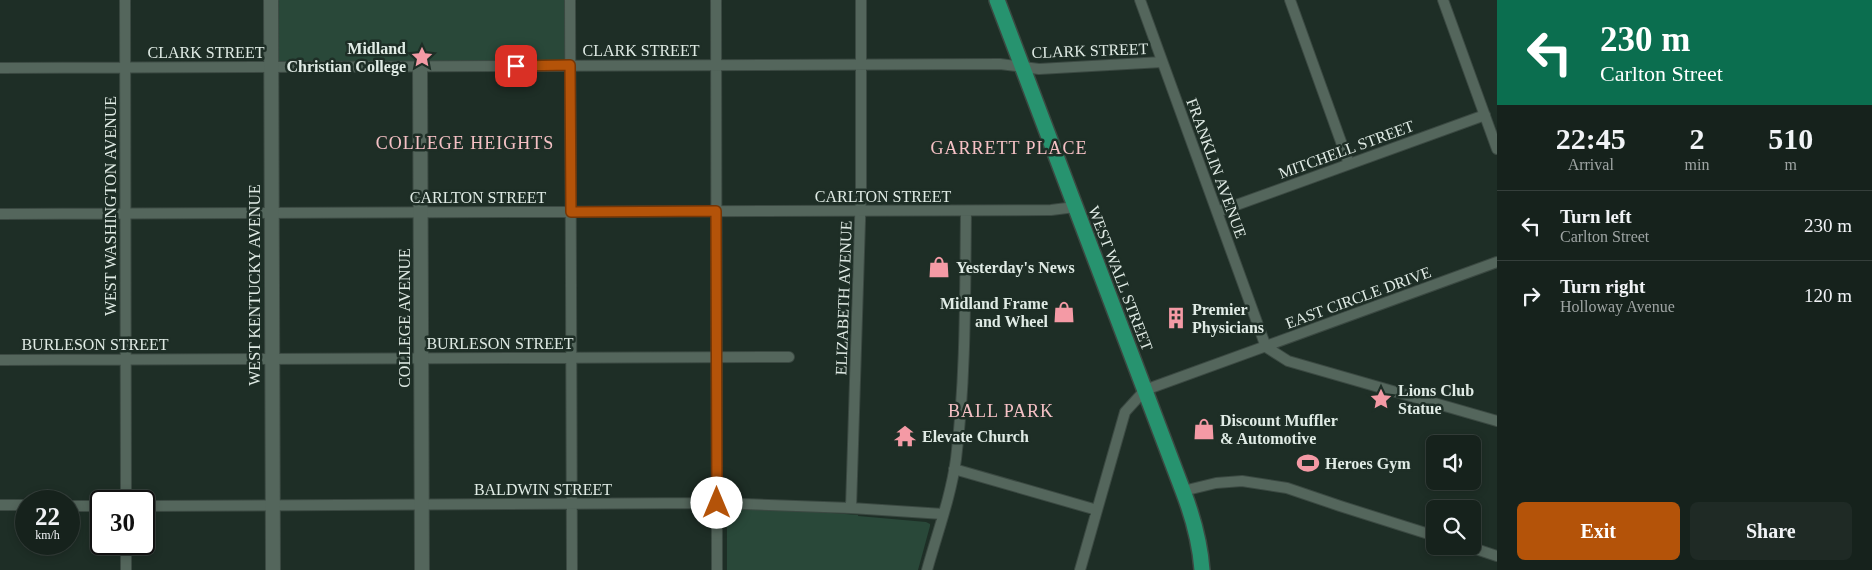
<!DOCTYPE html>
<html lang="en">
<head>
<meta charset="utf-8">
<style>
  :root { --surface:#16221c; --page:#1f2a25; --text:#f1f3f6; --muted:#9ea4a3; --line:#353f3b; --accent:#b45309 }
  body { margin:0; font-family:Georgia,serif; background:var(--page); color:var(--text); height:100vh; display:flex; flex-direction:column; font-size:19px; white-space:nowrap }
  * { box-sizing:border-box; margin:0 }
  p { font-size:16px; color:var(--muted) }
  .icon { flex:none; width:28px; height:28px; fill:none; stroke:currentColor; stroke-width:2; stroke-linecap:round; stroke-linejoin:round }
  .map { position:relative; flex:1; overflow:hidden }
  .sheet { display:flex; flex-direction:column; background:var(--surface); width:375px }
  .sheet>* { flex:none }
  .guide { background:#0b6e4f; color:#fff; overflow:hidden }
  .tools { position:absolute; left:1426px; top:435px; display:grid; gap:10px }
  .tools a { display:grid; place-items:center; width:55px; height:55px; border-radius:8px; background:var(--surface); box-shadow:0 2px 8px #0003,0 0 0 1px var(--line); font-size:25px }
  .speed { position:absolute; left:15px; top:490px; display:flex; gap:10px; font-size:25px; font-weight:700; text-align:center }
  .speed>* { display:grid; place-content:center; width:65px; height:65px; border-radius:50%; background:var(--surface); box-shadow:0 2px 8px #0003,0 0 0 1px var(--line); line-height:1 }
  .speed small { font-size:12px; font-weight:400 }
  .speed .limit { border:2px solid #111; border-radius:8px; background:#fff; color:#111 }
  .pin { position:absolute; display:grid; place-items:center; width:42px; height:42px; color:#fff; margin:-21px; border-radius:10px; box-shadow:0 2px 8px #0006 }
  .me { position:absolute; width:55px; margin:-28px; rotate:0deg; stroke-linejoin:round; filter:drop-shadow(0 0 4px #0008) }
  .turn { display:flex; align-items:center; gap:18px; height:105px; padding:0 20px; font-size:22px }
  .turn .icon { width:65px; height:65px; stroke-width:2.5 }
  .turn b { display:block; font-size:35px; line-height:42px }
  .eta { display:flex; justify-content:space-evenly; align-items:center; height:85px; text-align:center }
  .eta b { font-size:30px; font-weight:800; line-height:35px }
  .cta { display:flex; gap:10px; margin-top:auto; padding:10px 20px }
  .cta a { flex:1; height:58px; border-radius:8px; background:var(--accent); color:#fff; font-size:20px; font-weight:800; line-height:58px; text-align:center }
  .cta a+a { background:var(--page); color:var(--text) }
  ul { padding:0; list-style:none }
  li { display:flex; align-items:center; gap:15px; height:70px; padding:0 20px; border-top:1px solid var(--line) }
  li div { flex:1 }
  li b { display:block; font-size:19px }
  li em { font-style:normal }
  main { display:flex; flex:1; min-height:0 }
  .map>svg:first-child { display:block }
</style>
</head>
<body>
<main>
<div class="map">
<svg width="1497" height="570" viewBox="0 0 1497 570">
  <rect width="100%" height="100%" fill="#1e2e26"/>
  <path fill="#294839" d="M274,0H569L568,64L274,65Z
    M727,509L793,510L858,515V516L926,522L930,524V526L918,570H727Z"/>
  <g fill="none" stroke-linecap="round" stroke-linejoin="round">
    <g stroke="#3b4942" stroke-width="12">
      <path id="street" d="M125,0L126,501
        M570,0L572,570
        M716,0L717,570
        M1140,0L1266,347L1288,361L1497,421
        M1290,0L1349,164
        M1443,0L1497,149
        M0,68L1000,64L1039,69L1162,62
        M1217,212L1485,115
        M0,214L1051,210L1075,207
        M0,360L789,357
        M954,469L1097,510
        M1183,491L1216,483L1242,481L1287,488L1340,506L1435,536
        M0,505H26
        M69,506H101
        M144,506L717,503L851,508L943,514
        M851,508L861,189V0
        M126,544V570
        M1467,546L1497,556
        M927,570C937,534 951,496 956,459C966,376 965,294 966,211
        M1080,570L1125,412L1145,390L1497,262"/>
    </g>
    <g stroke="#3b4942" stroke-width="16">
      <path id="secondary" d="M271,0L273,570
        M420,66L422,570"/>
    </g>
    <g stroke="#3b4942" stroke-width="18">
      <path id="primary" d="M997,0L1183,491C1193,517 1200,542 1202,570"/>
    </g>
    <use href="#street" stroke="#54665c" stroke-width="10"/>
    <use href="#secondary" stroke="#54665c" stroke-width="14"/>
    <use href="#primary" stroke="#27936f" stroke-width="15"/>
  </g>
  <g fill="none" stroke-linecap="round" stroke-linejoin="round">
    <g stroke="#753606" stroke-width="12">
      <path id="route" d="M516,66L570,65L571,212L716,211L717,503"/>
    </g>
    <use href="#route" stroke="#b45309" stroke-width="9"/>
  </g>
  <defs>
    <g id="sight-bare" transform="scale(1.725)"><path d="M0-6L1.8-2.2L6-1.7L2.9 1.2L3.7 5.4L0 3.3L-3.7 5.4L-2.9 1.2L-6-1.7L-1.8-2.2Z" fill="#f49aa5" stroke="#1e2e26" stroke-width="2.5" paint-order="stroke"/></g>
    <g id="shop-bare" transform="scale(1.725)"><path d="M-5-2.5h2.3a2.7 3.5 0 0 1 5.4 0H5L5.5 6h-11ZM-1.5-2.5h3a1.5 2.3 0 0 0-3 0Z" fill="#f49aa5" stroke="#1e2e26" stroke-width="2.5" paint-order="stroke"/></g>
    <g id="building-bare" transform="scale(1.725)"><path d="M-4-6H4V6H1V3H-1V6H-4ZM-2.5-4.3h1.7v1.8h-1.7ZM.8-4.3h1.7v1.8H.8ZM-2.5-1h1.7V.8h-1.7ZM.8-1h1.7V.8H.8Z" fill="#f49aa5" stroke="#1e2e26" stroke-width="2.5" paint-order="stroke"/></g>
    <g id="temple-bare" transform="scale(1.725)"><path d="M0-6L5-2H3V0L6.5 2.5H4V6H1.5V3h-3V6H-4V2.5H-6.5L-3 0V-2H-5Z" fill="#f49aa5" stroke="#1e2e26" stroke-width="2.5" paint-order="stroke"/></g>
    <g id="stadium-bare" transform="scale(1.725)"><path d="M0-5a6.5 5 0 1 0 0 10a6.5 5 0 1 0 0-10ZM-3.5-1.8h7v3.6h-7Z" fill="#f49aa5" stroke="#1e2e26" stroke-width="2.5" paint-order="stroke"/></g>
  </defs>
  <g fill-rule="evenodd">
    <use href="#sight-bare" x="422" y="57"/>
    <use href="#shop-bare" x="939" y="267"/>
    <use href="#shop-bare" x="1064" y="312"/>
    <use href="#building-bare" x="1176" y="318"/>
    <use href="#sight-bare" x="1381" y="399"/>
    <use href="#shop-bare" x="1204" y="429"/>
    <use href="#temple-bare" x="905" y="436"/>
    <use href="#stadium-bare" x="1308" y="463"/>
  </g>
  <g text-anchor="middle" stroke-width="5" stroke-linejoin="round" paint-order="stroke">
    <g font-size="16" font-weight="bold" fill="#e0ebe5" stroke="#1e2e26" text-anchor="start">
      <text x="406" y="54" text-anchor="end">Midland<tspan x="406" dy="18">Christian College</tspan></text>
      <text x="956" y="273">Yesterday's News</text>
      <text x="1048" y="309" text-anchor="end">Midland Frame<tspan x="1048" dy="18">and Wheel</tspan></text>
      <text x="1192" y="315">Premier<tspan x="1192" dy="18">Physicians</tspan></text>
      <text x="1398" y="396">Lions Club<tspan x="1398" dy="18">Statue</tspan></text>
      <text x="1220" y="426">Discount Muffler<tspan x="1220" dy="18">&amp; Automotive</tspan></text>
      <text x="922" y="442">Elevate Church</text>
      <text x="1325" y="469">Heroes Gym</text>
    </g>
    <g font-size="16" fill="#e0ebe5" stroke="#1e2e26">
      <text x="641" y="56">CLARK STREET</text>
      <text transform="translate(1090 50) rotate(-2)" y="6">CLARK STREET</text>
      <text x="206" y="58">CLARK STREET</text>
      <text transform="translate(1346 149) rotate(-20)" y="6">MITCHELL STREET</text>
      <text transform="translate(1217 168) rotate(70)" y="6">FRANKLIN AVENUE</text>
      <text x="883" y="202">CARLTON STREET</text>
      <text x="478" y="203">CARLTON STREET</text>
      <text transform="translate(110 206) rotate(-90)" y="6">WEST WASHINGTON AVENUE</text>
      <text transform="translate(1121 278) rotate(69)" y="6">WEST WALL STREET</text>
      <text transform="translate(254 285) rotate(-90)" y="6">WEST KENTUCKY AVENUE</text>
      <text transform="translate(1358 297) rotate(-20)" y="6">EAST CIRCLE DRIVE</text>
      <text transform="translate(843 298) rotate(-88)" y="6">ELIZABETH AVENUE</text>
      <text transform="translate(404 318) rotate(-90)" y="6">COLLEGE AVENUE</text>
      <text x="500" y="349">BURLESON STREET</text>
      <text x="95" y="350">BURLESON STREET</text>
      <text x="543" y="495">BALDWIN STREET</text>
    </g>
    <g font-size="18" letter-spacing="1" fill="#f5c1c5" stroke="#1e2e26">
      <text x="465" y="149">COLLEGE HEIGHTS</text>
      <text x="1009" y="154">GARRETT PLACE</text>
      <text x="1001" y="417">BALL PARK</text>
    </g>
  </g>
</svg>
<div class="tools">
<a><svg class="icon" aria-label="sound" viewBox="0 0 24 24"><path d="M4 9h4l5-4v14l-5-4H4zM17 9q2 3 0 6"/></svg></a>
<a><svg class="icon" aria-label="search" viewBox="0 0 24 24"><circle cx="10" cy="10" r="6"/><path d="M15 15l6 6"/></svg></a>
</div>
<div class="speed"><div>22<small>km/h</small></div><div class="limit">30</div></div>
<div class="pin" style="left:516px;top:66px;background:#d93025"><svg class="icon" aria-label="arrive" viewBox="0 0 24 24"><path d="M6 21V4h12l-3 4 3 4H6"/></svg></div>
<svg class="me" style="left:717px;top:503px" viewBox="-20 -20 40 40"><circle r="19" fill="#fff"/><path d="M0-13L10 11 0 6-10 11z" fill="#b45309"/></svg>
</div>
<section class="sheet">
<div class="guide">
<div class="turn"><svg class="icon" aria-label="left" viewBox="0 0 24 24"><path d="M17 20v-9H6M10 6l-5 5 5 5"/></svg><div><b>230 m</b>Carlton Street</div></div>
</div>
<div class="eta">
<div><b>22:45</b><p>Arrival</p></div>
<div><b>2</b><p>min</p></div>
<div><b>510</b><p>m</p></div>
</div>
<ul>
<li><svg class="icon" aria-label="left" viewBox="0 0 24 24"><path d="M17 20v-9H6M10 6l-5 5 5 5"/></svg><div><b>Turn left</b><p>Carlton Street</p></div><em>230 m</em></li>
<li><svg class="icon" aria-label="right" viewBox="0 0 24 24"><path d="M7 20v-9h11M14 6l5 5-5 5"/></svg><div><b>Turn right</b><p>Holloway Avenue</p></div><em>120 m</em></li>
</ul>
<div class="cta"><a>Exit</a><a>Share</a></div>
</section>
</main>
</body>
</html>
